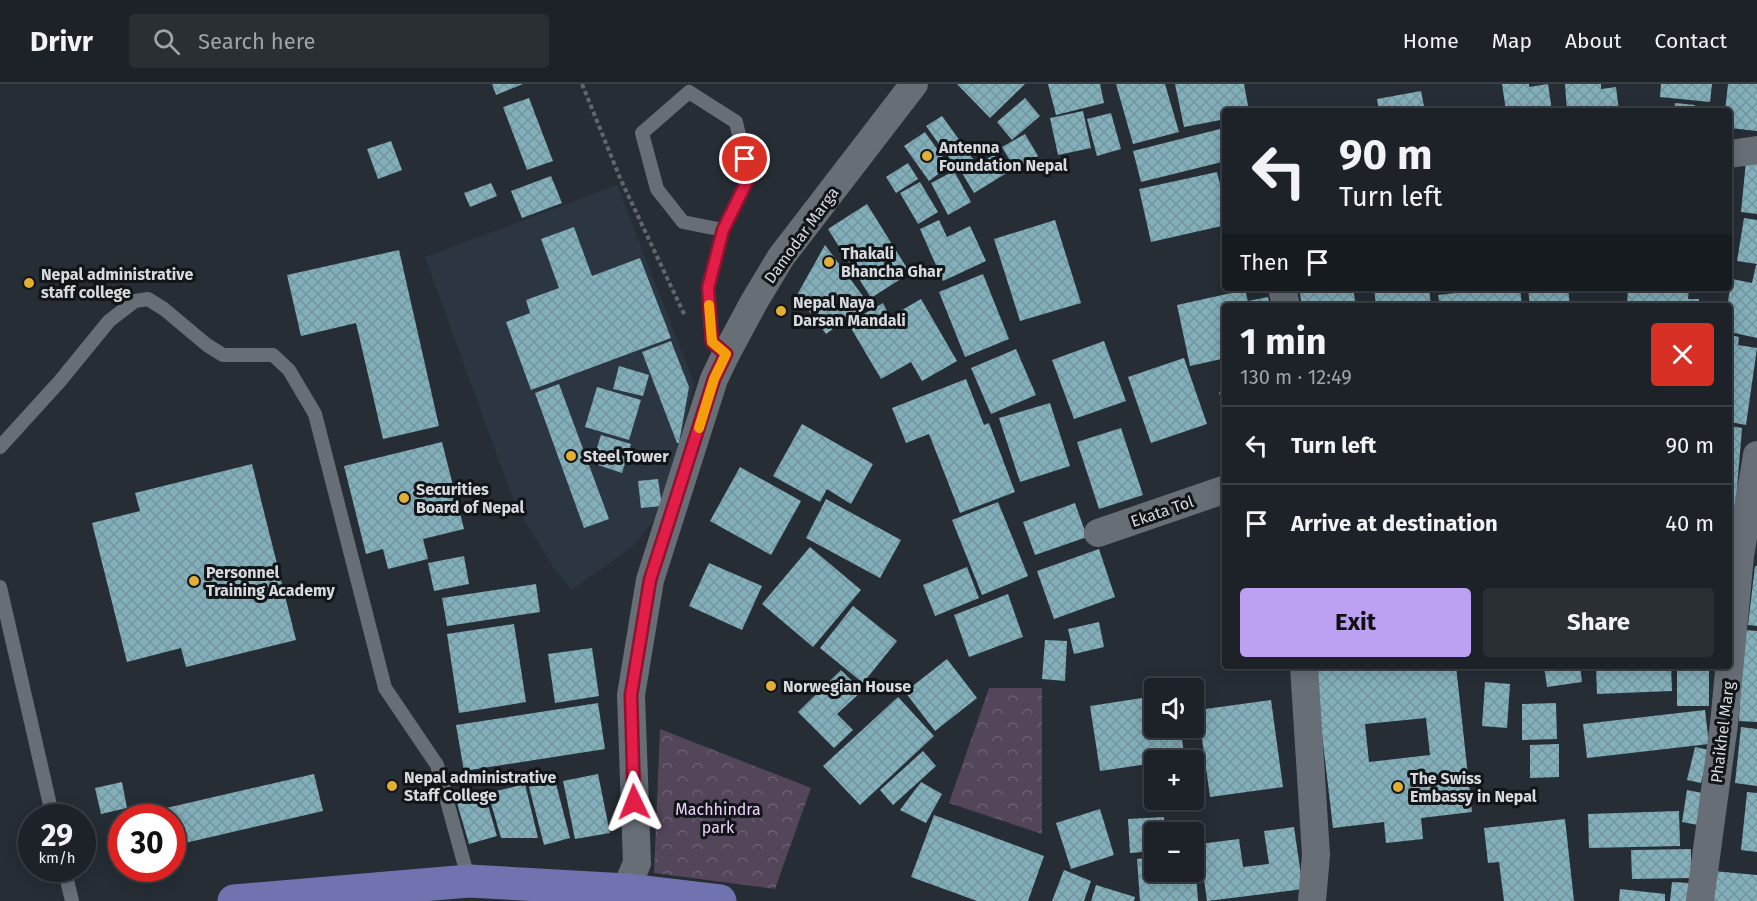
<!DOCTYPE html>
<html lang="en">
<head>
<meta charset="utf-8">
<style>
  :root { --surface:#1c2227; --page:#292f33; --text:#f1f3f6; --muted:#a0a4a7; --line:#3a3f44; --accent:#bca0f2 }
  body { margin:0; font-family:"Fira Sans",sans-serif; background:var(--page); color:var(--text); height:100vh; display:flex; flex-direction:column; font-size:22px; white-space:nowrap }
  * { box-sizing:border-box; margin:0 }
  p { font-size:20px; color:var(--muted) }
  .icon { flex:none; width:33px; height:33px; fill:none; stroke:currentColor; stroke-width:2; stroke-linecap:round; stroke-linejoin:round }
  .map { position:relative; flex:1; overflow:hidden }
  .details { position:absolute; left:1222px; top:219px; width:510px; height:366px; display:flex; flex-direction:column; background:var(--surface); border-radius:6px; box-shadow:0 3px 15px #0003,0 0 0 2px var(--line) }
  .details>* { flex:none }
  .guide { position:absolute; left:1222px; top:24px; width:510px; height:183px; border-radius:6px; box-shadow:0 3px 15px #0003,0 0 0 2px var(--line); background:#1c2227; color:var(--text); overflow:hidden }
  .buttons { position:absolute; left:1144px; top:594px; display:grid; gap:12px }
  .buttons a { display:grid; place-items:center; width:60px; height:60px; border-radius:6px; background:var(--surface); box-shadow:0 3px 15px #0003,0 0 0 2px var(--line); font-size:30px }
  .speed { position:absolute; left:18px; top:720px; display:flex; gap:12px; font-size:30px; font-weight:700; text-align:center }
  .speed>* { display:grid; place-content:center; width:78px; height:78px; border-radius:50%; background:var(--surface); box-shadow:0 3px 15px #0003,0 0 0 2px var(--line); line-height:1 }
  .speed small { font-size:15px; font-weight:400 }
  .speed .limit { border:9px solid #d22; background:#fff; color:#111 }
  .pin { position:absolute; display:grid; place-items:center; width:51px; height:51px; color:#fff; margin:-26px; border:3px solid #fff; border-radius:50%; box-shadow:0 2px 6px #0007 }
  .me { position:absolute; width:66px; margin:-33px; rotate:358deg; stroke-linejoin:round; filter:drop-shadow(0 0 4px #0008) }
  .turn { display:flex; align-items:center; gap:21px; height:126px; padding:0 18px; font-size:27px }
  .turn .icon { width:78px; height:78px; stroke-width:2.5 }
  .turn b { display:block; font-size:42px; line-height:51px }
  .then { display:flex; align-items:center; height:57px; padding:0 18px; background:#0003; gap:12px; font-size:22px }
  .round { display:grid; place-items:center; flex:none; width:63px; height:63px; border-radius:6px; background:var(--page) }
  .head { display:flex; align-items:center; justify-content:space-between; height:102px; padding:0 18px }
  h1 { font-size:36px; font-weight:700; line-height:45px }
  .button { display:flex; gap:12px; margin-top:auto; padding:12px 18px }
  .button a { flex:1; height:69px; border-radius:6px; background:var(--accent); color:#111; font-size:24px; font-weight:700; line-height:69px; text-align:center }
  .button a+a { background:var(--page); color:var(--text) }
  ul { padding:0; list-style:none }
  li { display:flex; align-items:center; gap:18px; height:78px; padding:0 18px; border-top:2px solid var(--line) }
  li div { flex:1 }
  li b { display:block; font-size:22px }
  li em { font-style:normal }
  header { display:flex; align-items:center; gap:36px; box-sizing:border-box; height:84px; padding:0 30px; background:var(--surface); border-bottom:2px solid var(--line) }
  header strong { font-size:28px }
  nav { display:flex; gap:33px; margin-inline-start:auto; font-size:21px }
  .search { width:420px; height:54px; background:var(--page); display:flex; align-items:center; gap:15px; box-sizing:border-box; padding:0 21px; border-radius:6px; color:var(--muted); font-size:22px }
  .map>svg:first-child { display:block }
</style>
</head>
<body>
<header>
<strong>Drivr</strong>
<div class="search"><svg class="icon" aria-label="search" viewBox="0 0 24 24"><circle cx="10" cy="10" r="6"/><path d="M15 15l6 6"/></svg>Search here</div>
<nav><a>Home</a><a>Map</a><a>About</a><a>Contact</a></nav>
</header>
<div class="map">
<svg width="1757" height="817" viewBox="0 0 1757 817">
  <defs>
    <pattern id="park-crowns" width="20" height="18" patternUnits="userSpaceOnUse" patternTransform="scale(1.5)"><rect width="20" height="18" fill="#53455a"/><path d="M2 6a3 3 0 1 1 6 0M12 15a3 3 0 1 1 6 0" fill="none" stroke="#6b5f71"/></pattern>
    <pattern id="building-cross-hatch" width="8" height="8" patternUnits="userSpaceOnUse" patternTransform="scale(1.5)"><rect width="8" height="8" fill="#83afbb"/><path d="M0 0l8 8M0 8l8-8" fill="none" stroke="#72949d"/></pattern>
  </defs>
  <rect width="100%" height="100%" fill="#262d34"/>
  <path fill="#2c3642" d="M617,101L694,299L683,352L661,428L632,463L572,506L556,487L516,423L425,173Z"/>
  <path fill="url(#park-crowns)" d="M989,604H1042V750L949,719Z
    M660,645L811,704L775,805L654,789Z"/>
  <path fill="url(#building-cross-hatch)" fill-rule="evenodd" d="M492,0H523L496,11Z
    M957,0H1025L990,34Z
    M1048,0H1100L1104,19L1056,31Z
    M1116,0H1165L1179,48L1133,60Z
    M1175,0H1244L1249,27H1226V35L1184,43Z
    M1502,0H1529V3L1548,0L1552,27H1506Z
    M1565,0H1601V5L1616,3L1619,27H1567Z
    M1661,0H1712L1710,18L1660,13Z
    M1728,0H1757V47L1730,44V27H1725Z
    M1421,7L1425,27H1379L1377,15Z
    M529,14L553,77L527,86L503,23Z
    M1025,14L1040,32L1012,56L997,38Z
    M1675,19L1695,21L1694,27H1674Z
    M1083,27L1091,64L1058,71L1050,34Z
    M1111,29L1121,65L1097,72L1087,35Z
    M942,32L973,75L957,85L926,42Z
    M1220,45L1226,65V77L1141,98L1133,67Z
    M925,48L949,82L929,97L904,62Z
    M1025,50L1038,72L1015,85L1002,63Z
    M391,57L402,86L378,95L367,65Z
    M994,71L1005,90L974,109L962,89Z
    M1746,77L1757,79V130L1741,128Z
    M908,79L918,95L896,109L886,93Z
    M954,87L971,118L948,131L931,99Z
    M1217,88L1226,124V141L1151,158L1139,105Z
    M551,92L562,119L522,134L511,107Z
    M920,98L938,128L918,140L900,109Z
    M491,99L497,112L470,123L464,109Z
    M867,120L910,189L871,214L828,145Z
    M1744,134L1757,136V180L1737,177Z
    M939,136L947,153L970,142L986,177L943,197L920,145Z
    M1055,136L1081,219L1020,237L994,155Z
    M574,143L592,192L640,174L671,254L531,306L506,238L530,229L526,216L559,204L541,155Z
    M825,161L868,219L826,250L797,211Z
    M399,166L439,342L383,355L356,239L301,252L287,191Z
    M1756,181H1757V254L1730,248V222H1727L1732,195L1752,199Z
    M983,190L1009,255L965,273L939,208Z
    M1299,204H1353L1356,222H1302Z
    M1374,204H1429L1431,222H1376Z
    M1499,204H1520L1522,222H1440L1438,211Z
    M1568,204L1570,222H1530L1528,205Z
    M1628,204H1689L1688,215H1699V222H1627Z
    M1245,206L1248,217L1268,213L1270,222H1226V274L1190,282L1177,221Z
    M921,215L957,277L922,297L911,278L881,295L848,239L883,219L890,233Z
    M1730,251L1739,253L1738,261L1757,264L1746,341L1730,338Z
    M671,257L689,303L679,359H677L642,268Z
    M1104,257L1126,317L1074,335L1052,276Z
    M1016,265L1036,311L991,330L971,284Z
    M1184,274L1207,340L1151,359L1128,293Z
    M619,282L649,291L643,312L613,305Z
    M966,295L984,341L989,339L1015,408L960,429L929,350L906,359L892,324Z
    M559,300L609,435L584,444L535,309Z
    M597,303L641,316L629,356L585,343Z
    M1226,306V328H1225L1219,308Z
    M1050,319L1070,382L1020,398L999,334Z
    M802,340L873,380L851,420L827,405L820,418L773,392Z
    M1730,342L1742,344L1733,454L1730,453Z
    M1121,344L1143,411L1099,425L1077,358Z
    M601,351L631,360L622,389L592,379Z
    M442,358L464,445L423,455L428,475L388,485L383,465L366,470L344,382Z
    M252,380L296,556L186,583L181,564L127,578L92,439L140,427L135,409Z
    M740,383L801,417L771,471L710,437Z
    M658,395L662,422L641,424L638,397Z
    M826,415L901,456L880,494L806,454Z
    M998,418L1028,492L982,511L952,436Z
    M1075,419L1087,453L1035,471L1023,438Z
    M810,463L861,506L813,563L762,520Z
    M1099,465L1115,513L1054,535L1037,487Z
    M464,472L469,500L434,507L428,479Z
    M709,479L762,502L742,546L689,522Z
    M1755,482H1757V542L1748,541Z
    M967,483L979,514L935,532L923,501Z
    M536,500L540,528L447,542L442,514Z
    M1008,510L1023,553L969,573L954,531Z
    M853,522L897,557L863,599L820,564Z
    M1099,538L1104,563L1074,570L1068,545Z
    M514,540L526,618L459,629L447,550Z
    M1743,546L1757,547V638L1739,637Z
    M1045,556L1067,557L1065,597L1042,595Z
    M592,564L599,612L555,619L548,570Z
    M947,575L977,614L935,647L905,608Z
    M1314,582H1456L1472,728L1421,734L1423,755L1386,759L1384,738L1333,744ZM1426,634L1430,671L1369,678L1365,640Z
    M1544,582H1580L1582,598L1547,603Z
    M1596,582H1671L1672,607L1597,610Z
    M841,586L862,607L837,630L853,646L834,664L798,628Z
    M1677,587H1709V622H1677Z
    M1485,598L1510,600L1507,644L1482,642Z
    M1155,612V644H1180L1185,674L1155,676V679L1100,687L1090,622Z
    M898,613L934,652L860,721L823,682Z
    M1271,616L1283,703L1210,713L1198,626Z
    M598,619L605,665L464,687L456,641Z
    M1556,619L1557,655L1522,656V620Z
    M1705,626L1709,660L1587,674L1583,640Z
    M1741,643L1757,645V702L1735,699Z
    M1559,660V693L1530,694V661Z
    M1695,663L1709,666L1701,699L1687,696Z
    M923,667L936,682L893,721L880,706Z
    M314,690L323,727L172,762V734H151L149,728Z
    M598,690L610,749L575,755L563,697Z
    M555,696L570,754L544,761L529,703Z
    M122,698L127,724L101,730L95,704Z
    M921,698L942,710L926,739L900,726Z
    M525,700L538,754H501L488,709Z
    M1687,706L1702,709L1698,741L1682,738Z
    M1747,708L1757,709V768L1741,766Z
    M485,711L497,752L469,760L457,719Z
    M1100,725L1114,771L1071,785L1056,739Z
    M1679,727L1680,762L1589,764L1588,730Z
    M934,731L1044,772L1028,817H977L911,793Z
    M1164,733L1165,748H1155V767L1130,769L1128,735Z
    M1565,735L1574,817H1504L1499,778L1488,779L1484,744Z
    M1294,743L1303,805L1207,817L1199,760L1239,755L1243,783L1269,780L1264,747Z
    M122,745V777L117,778L112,747Z
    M1691,765V794L1632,795L1631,766Z
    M1155,773V788H1196L1198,817H1140L1137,775Z
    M1064,786L1091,797L1084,817H1052Z
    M1713,787L1757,791V817H1711Z
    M1672,798L1689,799L1687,817H1670Z
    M1096,801L1135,813L1134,817H1091Z
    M1620,805L1665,810V817H1619Z"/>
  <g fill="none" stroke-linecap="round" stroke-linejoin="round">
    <path stroke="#60666d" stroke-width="4" stroke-dasharray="4.5 3" stroke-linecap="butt" d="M582,0L620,94L685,232"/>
    <path stroke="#676e76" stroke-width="14" d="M723,146L683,138L657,105L642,49L689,8L736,38L749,93L723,146L708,204L712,258L726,270
      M0,363L60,297L109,237L135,217L148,215L164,225L207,261L223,271H273L289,286L315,330L385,604L437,681L469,797
      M0,503L53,734
      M64,784L72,817"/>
    <path stroke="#676e76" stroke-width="28" d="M1730,70L1757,66
      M1282,204L1286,222
      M1098,449L1226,405
      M1304,582L1316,771L1312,817
      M621,817L637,779L631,611L650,496L714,295L726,270L754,218L781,173L914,0
      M1700,817L1724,640L1740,472L1757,371"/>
    <path stroke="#7073b0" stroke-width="33" d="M234,817L469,797L627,806L720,817"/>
  </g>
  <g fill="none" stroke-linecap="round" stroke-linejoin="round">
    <g stroke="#92132f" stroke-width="15">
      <path id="route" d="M634,718L631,611L650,496L714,295L726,270L712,258L708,204L723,146L749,93L745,75"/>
    </g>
    <use href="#route" stroke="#e11d48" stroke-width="10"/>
    <path stroke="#f59e0b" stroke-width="10" d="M699,344L714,295L726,270L712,258L709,221"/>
  </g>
  <g fill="#e1af34" stroke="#121518" stroke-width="2">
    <circle cx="927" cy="72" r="6"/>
    <circle cx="829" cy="178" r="6"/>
    <circle cx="29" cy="199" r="6"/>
    <circle cx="781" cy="227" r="6"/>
    <circle cx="571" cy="372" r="6"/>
    <circle cx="404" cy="414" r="6"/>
    <circle cx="194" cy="497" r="6"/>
    <circle cx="771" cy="602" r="6"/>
    <circle cx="392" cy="702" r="6"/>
    <circle cx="1398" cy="703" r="6"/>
  </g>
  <g text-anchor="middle" stroke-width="6" stroke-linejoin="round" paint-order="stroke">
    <g font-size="16" font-weight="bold" fill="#d7dbe0" stroke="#121518" text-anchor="start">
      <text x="939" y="69">Antenna<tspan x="939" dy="18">Foundation Nepal</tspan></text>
      <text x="841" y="175">Thakali<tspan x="841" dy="18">Bhancha Ghar</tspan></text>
      <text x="41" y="196">Nepal administrative<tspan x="41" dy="18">staff college</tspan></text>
      <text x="793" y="224">Nepal Naya<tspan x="793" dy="18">Darsan Mandali</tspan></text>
      <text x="583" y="378">Steel Tower</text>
      <text x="416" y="411">Securities<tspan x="416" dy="18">Board of Nepal</tspan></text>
      <text x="206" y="494">Personnel<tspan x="206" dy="18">Training Academy</tspan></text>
      <text x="783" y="608">Norwegian House</text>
      <text x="404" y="699">Nepal administrative<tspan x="404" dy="18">Staff College</tspan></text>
      <text x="1410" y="700">The Swiss<tspan x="1410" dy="18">Embassy in Nepal</tspan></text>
    </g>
    <g font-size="16" fill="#d7dbe0" stroke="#121518">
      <text transform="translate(801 151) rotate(-54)" y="6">Damodar Marga</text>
      <text transform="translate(1162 427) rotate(-19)" y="6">Ekata Tol</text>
      <text transform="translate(1722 648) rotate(-83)" y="6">Phaikhel Marg</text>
    </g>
    <g font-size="16" fill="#efd3fd" stroke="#121518">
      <text x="718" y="731">Machhindra<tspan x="718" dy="18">park</tspan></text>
    </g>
  </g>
</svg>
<div class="buttons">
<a><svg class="icon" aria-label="sound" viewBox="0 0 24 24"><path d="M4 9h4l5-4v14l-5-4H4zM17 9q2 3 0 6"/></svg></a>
<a>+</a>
<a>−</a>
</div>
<div class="speed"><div>29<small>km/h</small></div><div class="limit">30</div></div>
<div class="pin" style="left:745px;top:75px;background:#d93025"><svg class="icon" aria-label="arrive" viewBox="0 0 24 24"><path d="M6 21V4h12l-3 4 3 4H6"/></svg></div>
<svg class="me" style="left:634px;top:718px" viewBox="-20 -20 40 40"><path d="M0-17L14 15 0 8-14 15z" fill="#e11d48" stroke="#fff" stroke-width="4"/></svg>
<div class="guide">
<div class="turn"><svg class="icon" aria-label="left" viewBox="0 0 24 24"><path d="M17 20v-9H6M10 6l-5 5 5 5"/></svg><div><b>90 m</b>Turn left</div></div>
<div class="then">Then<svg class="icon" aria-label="arrive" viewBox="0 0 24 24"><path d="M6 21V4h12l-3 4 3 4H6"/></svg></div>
</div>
<section class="details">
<div class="head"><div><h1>1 min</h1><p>130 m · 12:49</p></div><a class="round" style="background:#d93025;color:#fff"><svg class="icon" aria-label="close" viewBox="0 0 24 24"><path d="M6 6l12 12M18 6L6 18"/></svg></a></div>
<ul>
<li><svg class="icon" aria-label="left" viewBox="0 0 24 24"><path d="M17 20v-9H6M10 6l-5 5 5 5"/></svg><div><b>Turn left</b></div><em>90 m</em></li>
<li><svg class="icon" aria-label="arrive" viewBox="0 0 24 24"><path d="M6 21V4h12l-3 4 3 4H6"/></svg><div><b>Arrive at destination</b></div><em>40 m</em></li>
</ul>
<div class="button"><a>Exit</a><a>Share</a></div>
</section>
</div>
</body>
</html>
